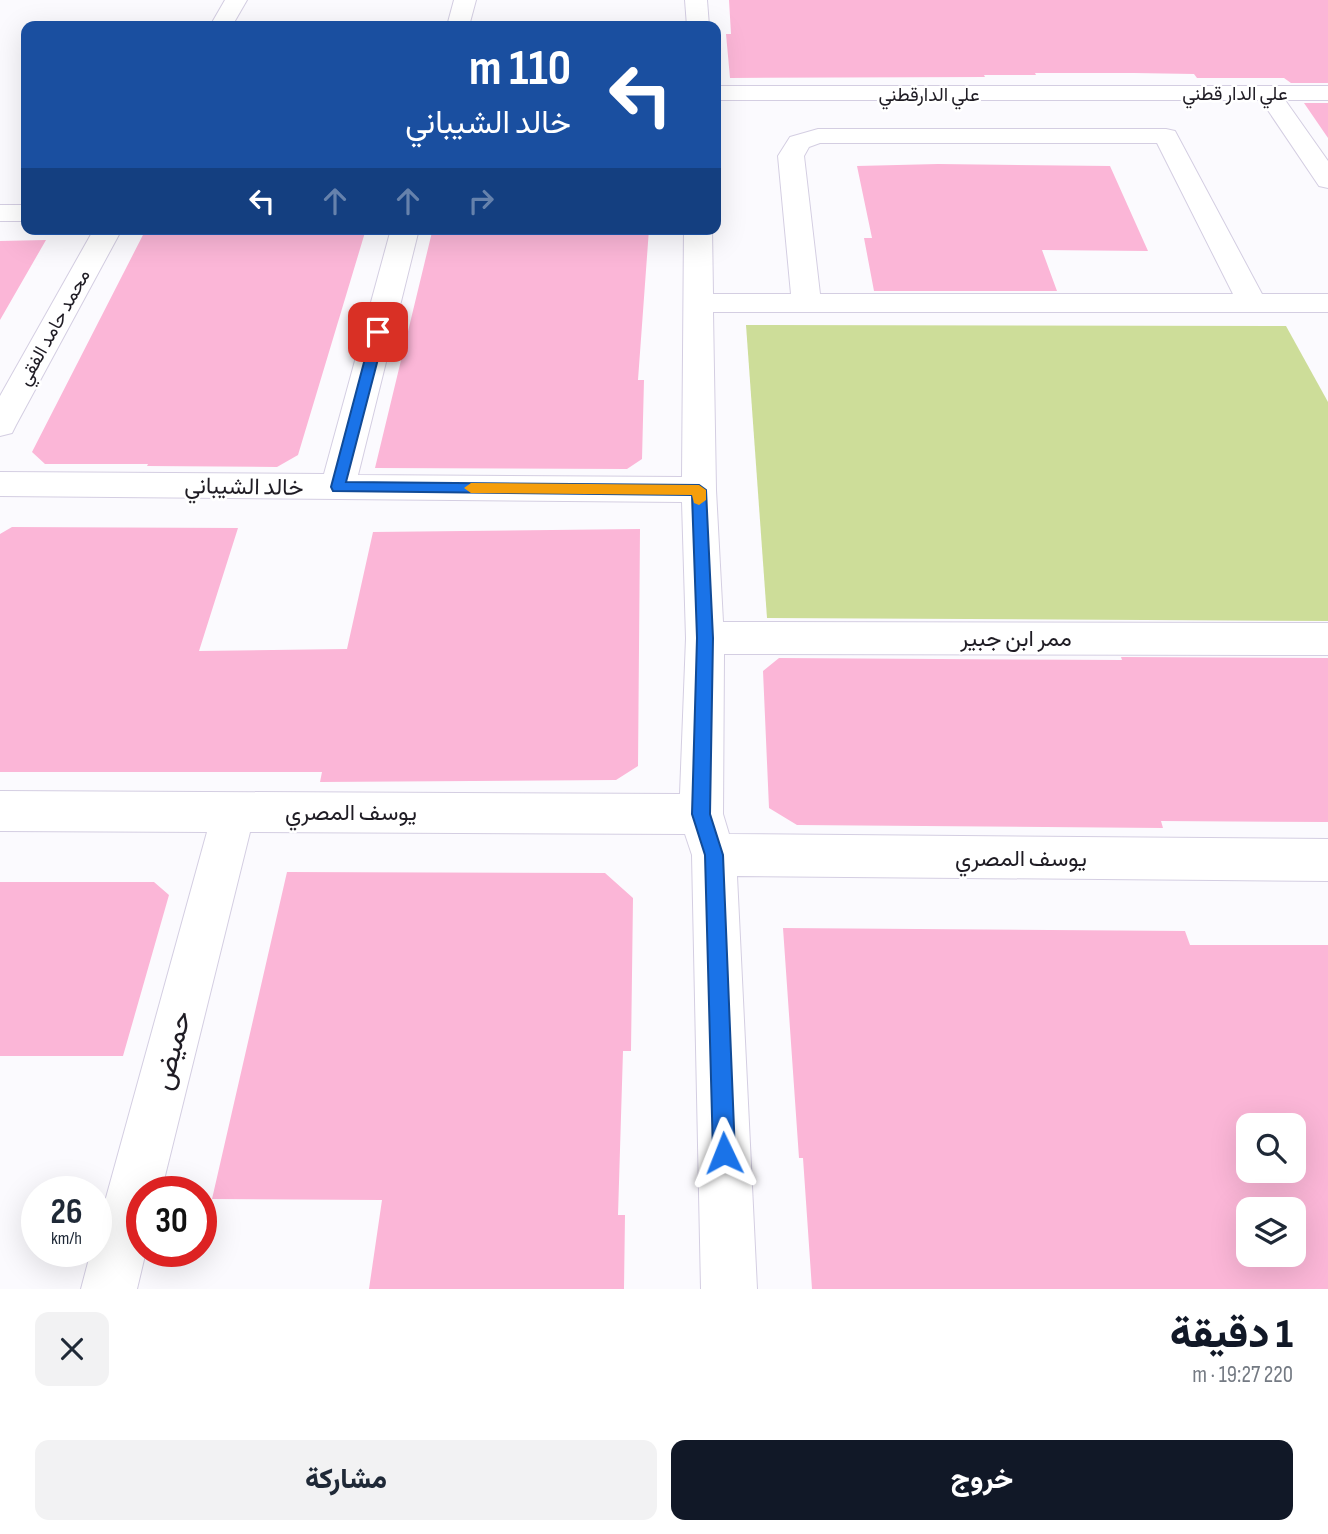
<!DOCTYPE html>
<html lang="ar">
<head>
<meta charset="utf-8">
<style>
  :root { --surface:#fff; --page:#f2f2f3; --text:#1f2937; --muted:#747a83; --accent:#111827 }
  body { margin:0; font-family:"Sofia Sans Condensed",Vazirmatn,sans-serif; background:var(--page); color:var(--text); direction:rtl; height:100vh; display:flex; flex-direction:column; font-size:26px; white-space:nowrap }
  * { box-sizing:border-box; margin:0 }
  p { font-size:23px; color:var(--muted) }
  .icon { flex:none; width:38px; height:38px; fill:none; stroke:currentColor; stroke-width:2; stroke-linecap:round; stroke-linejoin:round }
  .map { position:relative; height:1289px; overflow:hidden; direction:ltr }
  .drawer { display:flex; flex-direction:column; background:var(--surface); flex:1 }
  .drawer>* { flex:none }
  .top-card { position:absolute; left:21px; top:21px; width:700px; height:214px; border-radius:14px; box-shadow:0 7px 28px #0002; direction:rtl; background:#1a4fa0; color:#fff; overflow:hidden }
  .controls { position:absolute; left:1236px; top:1113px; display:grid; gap:14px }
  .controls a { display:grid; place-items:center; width:70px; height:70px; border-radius:14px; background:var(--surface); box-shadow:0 7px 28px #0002; font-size:35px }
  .speed { position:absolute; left:21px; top:1176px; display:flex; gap:14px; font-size:35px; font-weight:700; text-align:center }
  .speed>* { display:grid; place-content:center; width:91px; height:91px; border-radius:50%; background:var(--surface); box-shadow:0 7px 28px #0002; line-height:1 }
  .speed small { font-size:18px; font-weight:400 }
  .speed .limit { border:10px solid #d22; background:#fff; color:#111 }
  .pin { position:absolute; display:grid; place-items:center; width:60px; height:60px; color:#fff; margin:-30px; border-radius:14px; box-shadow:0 4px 10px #0006 }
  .me { position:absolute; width:77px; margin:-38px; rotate:358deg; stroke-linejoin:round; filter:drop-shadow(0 0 5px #0008) }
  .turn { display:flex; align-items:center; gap:24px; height:147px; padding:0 35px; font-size:32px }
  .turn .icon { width:91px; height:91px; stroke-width:2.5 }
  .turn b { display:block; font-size:49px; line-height:60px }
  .lanes { display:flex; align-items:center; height:66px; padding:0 35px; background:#0003; justify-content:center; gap:35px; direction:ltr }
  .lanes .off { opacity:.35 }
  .round { display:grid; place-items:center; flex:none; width:74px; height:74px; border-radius:14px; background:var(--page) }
  .summary { display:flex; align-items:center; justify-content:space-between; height:119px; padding:0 35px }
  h1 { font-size:42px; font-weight:800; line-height:52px; color:var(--accent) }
  .action { display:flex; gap:14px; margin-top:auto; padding:14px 35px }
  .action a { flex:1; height:80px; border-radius:14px; background:var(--accent); color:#fff; font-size:28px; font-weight:800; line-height:80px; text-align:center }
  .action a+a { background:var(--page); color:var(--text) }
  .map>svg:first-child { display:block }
</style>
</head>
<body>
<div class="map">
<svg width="1328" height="1289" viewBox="0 0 1328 1289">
  <rect width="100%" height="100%" fill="#fbfafe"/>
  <path fill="#cddd99" d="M746,325L1286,326L1328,402V621L767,618Z"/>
  <path fill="#fbb6d7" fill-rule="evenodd" d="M729,0H1328V83H1291L1284,78H1197L1194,74L1134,73H1035L1036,75H984L985,77L730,78L726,34H731Z
    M1304,103H1328V138Z
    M938,164L1110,166L1148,251L1042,250L1057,291H874L864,238H872L857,166Z
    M151,229H366L298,455L277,467L147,466L148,464H45L32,452L145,231Z
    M521,229H649L638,380H644L642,459L627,469L375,468L432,232L520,233Z
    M46,240L0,320V241Z
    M12,527L238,528L199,651L347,649L373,532L640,529L638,766L616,780L320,782L322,772H0V534Z
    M1121,657L1328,658V822L1161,821L1163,828L797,825L769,808L763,671L779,658L1122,660Z
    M287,872L605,873L633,898L631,1051H623L618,1215H625L624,1289H369L382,1200L212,1199Z
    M0,882H154L169,895L123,1056H0Z
    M783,928L1185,931L1190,945H1328V1289H812L803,1158H799ZM1248,1125H1293V1171H1248ZM1248,1209H1293V1255H1248Z"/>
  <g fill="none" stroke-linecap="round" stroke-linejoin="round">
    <g stroke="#d4cee2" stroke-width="2">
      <path id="minor" d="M225,0H247L232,26H210Z
        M454,0H476L469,26H447Z
        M685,0H707L709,26H687Z
        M716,86H1328V100H1285L1328,161V188L1319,186L1261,100H716Z
        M818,129H1166L1175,131L1262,294H1328V312H713L716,490L723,622L1328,623V655L724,654L723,814L729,834L1328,839V881L737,876L757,1289H701L692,855L685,834L250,832L161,1192H142V1251H146L137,1289H81L91,1251H96V1234L207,832L0,831V791L680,794L686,638L682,502L0,496V472L324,474L391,229H419L358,475L682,477L684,229H712L713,294H791L778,156L790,137ZM820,143H1157L1233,294H820L804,156L809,147Z
        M0,205H26V221H0Z
        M94,229H122L16,425L12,433L0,436V396Z"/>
    </g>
    <use href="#minor" fill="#fff" fill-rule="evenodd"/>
  </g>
  <path fill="#1a73e8" stroke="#114b97" stroke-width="2" d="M378,328L385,332L346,482L699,485L706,490L713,638L710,814L723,855L735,1153L732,1161L724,1164L717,1161L713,1153L705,855L692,814L697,638L692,495L333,491L331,487L372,332Z"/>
  <path fill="#f59e0b" d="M471,483L699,485L706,490V500L699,505L694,503L692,495L471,493L464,488Z"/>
  <g text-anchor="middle" stroke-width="5" stroke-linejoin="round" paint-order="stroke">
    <g font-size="19" fill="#1f1c24" stroke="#fff">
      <text x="1235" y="100">علي الدار قطني</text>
      <text x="929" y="101">علي الدارقطني</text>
      <text transform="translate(53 327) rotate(-61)" y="7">محمد حامد الفقي</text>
    </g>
    <g font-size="23" fill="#1f1c24" stroke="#fff">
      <text transform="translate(244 486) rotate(1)" y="8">خالد الشيباني</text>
      <text x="1016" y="646">ممر ابن جبير</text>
      <text x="351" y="820">يوسف المصري</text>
      <text x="1021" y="866">يوسف المصري</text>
    </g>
    <g font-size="28" fill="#1f1c24" stroke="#fff">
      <text transform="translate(171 1050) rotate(-75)" y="10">حميض</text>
    </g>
  </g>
</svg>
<div class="controls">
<a><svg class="icon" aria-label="search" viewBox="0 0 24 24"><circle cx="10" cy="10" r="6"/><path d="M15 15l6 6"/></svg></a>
<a><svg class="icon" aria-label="layers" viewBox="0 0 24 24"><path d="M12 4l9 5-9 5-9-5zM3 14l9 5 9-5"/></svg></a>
</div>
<div class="speed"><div>26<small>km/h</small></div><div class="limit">30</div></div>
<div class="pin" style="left:378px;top:332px;background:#d93025"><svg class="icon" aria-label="arrive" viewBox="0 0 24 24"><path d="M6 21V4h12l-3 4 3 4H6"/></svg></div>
<svg class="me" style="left:724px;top:1153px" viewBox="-20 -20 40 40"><path d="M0-17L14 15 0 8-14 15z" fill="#1a73e8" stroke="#fff" stroke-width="4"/></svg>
<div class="top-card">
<div class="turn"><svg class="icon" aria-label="left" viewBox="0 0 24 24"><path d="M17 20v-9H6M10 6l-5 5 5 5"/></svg><div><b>110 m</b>خالد الشيباني</div></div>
<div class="lanes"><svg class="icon" aria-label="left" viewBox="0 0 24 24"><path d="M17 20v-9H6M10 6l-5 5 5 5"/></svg><svg class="icon off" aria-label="ahead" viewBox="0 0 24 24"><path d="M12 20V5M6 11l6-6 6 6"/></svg><svg class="icon off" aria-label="ahead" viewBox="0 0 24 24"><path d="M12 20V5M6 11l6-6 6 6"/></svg><svg class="icon off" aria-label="right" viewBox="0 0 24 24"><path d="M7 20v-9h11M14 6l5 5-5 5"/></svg></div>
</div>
</div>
<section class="drawer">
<div class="summary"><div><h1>1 دقيقة</h1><p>220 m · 19:27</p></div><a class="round"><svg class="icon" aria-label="close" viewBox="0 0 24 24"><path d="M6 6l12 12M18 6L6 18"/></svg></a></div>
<div class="action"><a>خروج</a><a>مشاركة</a></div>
</section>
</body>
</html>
